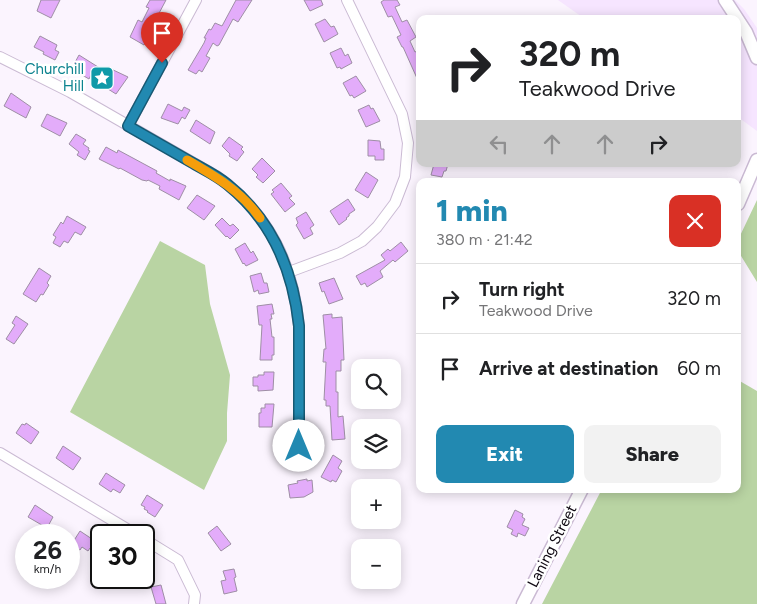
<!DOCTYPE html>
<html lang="en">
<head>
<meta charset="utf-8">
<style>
  :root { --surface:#fff; --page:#f2f2f2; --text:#202124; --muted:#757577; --line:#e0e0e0; --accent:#2289b1 }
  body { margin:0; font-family:Figtree,sans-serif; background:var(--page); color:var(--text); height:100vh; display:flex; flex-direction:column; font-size:19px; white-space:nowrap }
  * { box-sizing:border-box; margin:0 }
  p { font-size:16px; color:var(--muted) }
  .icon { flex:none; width:28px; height:28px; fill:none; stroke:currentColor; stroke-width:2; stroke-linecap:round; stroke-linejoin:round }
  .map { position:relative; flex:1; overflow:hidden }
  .sheet { position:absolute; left:416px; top:178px; width:325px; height:315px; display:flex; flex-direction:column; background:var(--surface); border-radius:10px; box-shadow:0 2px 12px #0003 }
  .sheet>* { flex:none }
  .top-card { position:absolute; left:416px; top:15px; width:325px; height:152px; border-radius:10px; box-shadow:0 2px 12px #0003; background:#fff; color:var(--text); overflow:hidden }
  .tools { position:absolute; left:351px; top:359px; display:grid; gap:10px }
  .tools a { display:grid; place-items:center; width:50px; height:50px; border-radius:10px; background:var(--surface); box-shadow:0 2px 12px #0003; font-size:25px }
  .speed { position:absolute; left:15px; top:524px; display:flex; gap:10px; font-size:25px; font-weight:700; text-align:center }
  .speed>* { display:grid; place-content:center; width:65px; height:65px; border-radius:50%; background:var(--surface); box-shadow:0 2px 12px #0003; line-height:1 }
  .speed small { font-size:12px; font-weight:400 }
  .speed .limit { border:2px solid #111; border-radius:8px; background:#fff; color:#111 }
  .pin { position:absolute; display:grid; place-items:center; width:42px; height:42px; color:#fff; margin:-51px -21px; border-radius:50% 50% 50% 0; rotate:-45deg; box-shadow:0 0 5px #0007 }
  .pin .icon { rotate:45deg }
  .me { position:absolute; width:55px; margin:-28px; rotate:0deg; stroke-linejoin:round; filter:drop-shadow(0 0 4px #0008) }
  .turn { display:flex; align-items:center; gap:18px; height:105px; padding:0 20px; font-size:22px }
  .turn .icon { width:65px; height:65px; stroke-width:2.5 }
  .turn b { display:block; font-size:35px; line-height:42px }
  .lanes { display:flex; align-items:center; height:48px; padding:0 20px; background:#0003; justify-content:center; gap:25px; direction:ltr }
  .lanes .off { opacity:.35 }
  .round { display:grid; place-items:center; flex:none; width:52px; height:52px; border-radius:10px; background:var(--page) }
  .headline { display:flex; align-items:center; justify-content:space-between; height:85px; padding:0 20px }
  h1 { font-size:30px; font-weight:800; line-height:38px; color:var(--accent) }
  .primary-button { display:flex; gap:10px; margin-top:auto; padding:10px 20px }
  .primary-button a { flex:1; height:58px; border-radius:10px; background:var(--accent); color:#fff; font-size:20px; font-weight:800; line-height:58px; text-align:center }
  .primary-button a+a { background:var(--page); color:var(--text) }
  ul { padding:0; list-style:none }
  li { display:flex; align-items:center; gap:15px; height:70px; padding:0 20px; border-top:1px solid var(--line) }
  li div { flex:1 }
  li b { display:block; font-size:19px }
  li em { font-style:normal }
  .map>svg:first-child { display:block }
</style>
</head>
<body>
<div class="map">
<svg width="757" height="604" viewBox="0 0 757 604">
  <rect width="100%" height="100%" fill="#fbf4fe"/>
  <path fill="#f6e5ff" d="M558,0H735L744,9L757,28V131L738,117V19H585Z"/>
  <path fill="#b9d4a3" d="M757,200V282L738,251V240Z
    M160,241L205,265L210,304L230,375L227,413V441L204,490L70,412Z
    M738,380L757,391V604H542L602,489H738Z"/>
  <path fill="#e3acfa" stroke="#9e8ea5" d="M41,0H60L51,18L37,11Z
    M150,0H166L156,19L154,17L148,28L151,30L144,45L130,37L138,20L142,22L149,8L146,7Z
    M236,0H252L238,22L233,19L219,45L217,46L213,43L206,56L210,58L202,72L199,70L196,74L188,70L204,43L206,38H204L209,29L211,30L215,23L222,26Z
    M304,0H321L323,5L310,11Z
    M384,0H397L400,5L395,7L402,22L407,20L416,37L410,41L415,52L420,50V85L403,47H402L397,37L401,35L392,16L388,17L381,2Z
    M325,19L331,27L334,26L338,34L324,42L315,24Z
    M40,36L57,45L55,50L59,52L55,60L43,54L44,52L34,47Z
    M341,48L345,56L348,54L352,63L341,69L340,67L337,68L330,53Z
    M79,55L106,72L109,68L128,77L116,94L108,89L111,86L92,73L89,79L77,72L78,69L73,66Z
    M356,76L366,91L354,98L352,95L350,96L343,83Z
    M11,93L31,107L26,118L4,106Z
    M168,104L182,111L184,107L190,110L185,119L182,117L178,124L161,118Z
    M369,105L371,109L373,108L380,121L366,127L358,110Z
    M47,114L67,123L60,136L41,126Z
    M196,120L215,132L210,144L190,131Z
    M76,134L86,140L83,144L89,148L88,150L90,151L85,160L77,155L79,152L69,144Z
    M229,137L243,147L241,149L244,152L237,161L229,156L230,154L222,146Z
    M368,140L380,141L381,149H384V160H375V156H368Z
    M106,147L117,153L118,150L157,171L156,173L170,181V179L186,186L179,200L159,189L160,186L148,180L147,181L142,180L120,168L119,169L99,159Z
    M262,158L275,171L263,183L256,177L258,175L252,169Z
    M434,164H448L446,171H444L442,177L431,175Z
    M366,172L378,180L368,198L355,190Z
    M281,183L292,196L289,198L295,204L285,212L271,194L274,192L272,190Z
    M197,195L215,206L204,220L187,208Z
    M348,199L355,210L349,214V216L346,218L347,219L339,225L330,211Z
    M306,212L314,225L310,228L313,234L304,239L296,225L298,223L296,218Z
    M67,216L86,227L81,235L75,232L68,243L64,241L60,247L53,243L56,237L53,235L61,222L63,224Z
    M222,218L230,226L233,224L239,230L230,239L227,236L226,237L215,225Z
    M401,242L408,251L395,262L393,260L380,271L383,277L367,287L365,283L361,285L356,276L385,260L381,255L388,249L390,251Z
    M245,243L251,253L253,251L258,260L246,266L244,263L243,264L235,249Z
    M39,268L51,276L47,283L49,285L43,295L41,294L36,302L23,294Z
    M261,273L264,283H267L269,292L259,294L258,290L254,292L250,276Z
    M334,278L343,299L329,304L324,291L322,292L319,283Z
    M272,304L274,314H271L272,319H270L272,337H274V355H272V360H260L262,325H259L257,306Z
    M332,314V318L342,317L344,360H341V371H336V392H338V417L343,416L345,439L332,440L330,406H326V400H324L326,362H323L324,349H326L323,315Z
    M16,316L28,324L14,344L6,339L15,325L12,323Z
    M264,372H274L273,390L258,391V386H253V377H258V375H264Z
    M265,404H274L272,427H259V413H261V408H265Z
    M26,423L39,432L31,444L16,433L22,424L25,425Z
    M63,446L81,458L73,470L56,458Z
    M333,455L342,461L338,468L342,471L336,482L332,480L331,482L321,477Z
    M106,473L125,485L120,493L113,489L111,492L99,484Z
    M307,479V481L312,480L313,492L304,497L290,498L288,485L298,483L297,481Z
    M147,495L163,505L155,517L147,512L148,511L144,509L145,507L141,505Z
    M35,505L53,517L47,528L28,517Z
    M515,510L523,514L522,517L525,519L522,525L529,528L525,536L518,533L517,537L511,534L513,530L507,527Z
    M217,526L231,544L221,551L208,533Z
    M80,531L98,543L93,550L90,548L88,551L82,547L80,550L74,547L76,544L73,542Z
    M234,569L236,577L234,578L237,591L224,594L221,581L226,580L223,571Z
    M161,585L166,604H156L151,587Z"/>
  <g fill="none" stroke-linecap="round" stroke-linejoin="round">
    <g stroke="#cabad3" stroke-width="12">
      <path id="minor" d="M0,57L70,92L218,177C270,215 293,264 299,326V446
        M128,126L196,0
        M289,272L340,253L362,241L377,227L395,203L405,177L408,143L402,114L347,0
        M0,453L137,535
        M144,539L178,560L195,595L194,604"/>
    </g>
    <g stroke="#cabad3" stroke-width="15">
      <path id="tertiary" d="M725,0L746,32L757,58
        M738,204L757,160
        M523,604L582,489"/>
    </g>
    <use href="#minor" stroke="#fff" stroke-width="10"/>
    <use href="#tertiary" stroke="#fff" stroke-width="12"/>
  </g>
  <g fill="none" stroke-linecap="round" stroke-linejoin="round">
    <g stroke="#165973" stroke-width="12">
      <path id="route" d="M162,63L128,126C149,138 170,150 191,162C203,169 216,175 227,184C272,220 293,270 299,326V446"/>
    </g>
    <use href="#route" stroke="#2289b1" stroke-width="9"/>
    <path stroke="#f59e0b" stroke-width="9" d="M187,160C215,176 241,191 260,218"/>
  </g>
  <defs>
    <g id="sight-square" transform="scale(1.25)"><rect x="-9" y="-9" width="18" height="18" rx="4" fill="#0f9aa8" stroke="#fff"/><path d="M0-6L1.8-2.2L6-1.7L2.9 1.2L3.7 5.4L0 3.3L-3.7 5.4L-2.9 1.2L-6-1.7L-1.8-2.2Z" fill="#fff"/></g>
  </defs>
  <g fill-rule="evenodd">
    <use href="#sight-square" x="102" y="78"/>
  </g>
  <g text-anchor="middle" stroke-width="5" stroke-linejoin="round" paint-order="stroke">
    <g font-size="15" fill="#0d838f" stroke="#fff" text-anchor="end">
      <text x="84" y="74">Churchill<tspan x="84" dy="17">Hill</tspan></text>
    </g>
    <g font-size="15" fill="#0f0912" stroke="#fff">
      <text transform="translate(552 546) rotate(-63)" y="5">Laning Street</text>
    </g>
  </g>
</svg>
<div class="tools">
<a><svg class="icon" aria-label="search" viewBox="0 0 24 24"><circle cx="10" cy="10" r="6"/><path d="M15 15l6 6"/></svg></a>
<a><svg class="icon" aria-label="layers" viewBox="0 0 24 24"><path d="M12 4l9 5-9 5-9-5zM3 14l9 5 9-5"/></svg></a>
<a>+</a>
<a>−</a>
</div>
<div class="speed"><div>26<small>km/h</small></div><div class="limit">30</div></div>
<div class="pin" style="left:162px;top:63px;background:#d93025"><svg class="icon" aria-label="arrive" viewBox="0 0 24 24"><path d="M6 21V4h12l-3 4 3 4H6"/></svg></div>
<svg class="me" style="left:299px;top:446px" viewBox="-20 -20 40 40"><circle r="19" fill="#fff"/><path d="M0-13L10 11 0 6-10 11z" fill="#2289b1"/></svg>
<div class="top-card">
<div class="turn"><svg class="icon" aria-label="right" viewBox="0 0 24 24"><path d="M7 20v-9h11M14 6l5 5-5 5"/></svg><div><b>320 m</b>Teakwood Drive</div></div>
<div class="lanes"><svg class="icon off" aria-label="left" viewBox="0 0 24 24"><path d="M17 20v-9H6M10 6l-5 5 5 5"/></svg><svg class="icon off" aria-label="ahead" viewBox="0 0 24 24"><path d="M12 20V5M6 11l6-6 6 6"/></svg><svg class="icon off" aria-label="ahead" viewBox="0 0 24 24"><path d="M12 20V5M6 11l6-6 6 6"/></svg><svg class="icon" aria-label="right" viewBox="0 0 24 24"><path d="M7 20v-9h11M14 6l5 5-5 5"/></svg></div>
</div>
<section class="sheet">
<div class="headline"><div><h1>1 min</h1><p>380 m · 21:42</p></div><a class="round" style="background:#d93025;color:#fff"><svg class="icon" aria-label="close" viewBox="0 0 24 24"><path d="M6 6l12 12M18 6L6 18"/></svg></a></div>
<ul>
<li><svg class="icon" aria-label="right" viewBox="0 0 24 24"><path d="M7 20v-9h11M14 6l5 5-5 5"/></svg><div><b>Turn right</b><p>Teakwood Drive</p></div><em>320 m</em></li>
<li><svg class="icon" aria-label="arrive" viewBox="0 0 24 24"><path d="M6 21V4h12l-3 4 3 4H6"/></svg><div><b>Arrive at destination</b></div><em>60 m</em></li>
</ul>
<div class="primary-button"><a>Exit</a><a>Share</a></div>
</section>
</div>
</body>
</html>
